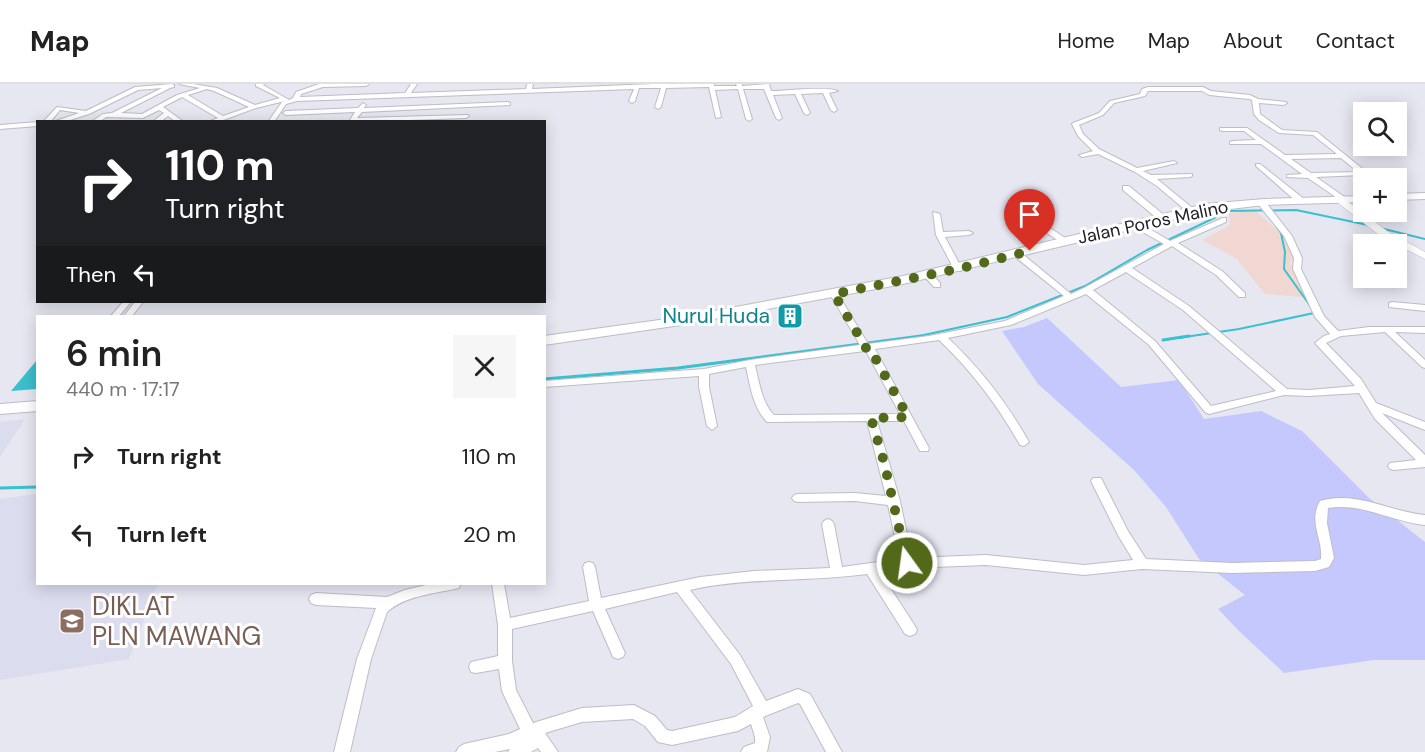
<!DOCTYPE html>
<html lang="en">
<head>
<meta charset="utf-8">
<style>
  :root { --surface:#fff; --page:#f6f6f6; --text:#222; --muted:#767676; --line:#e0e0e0 }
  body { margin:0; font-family:"DM Sans",sans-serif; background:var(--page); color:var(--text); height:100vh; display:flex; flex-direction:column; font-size:22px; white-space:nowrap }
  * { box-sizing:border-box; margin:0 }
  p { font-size:20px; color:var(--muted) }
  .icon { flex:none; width:33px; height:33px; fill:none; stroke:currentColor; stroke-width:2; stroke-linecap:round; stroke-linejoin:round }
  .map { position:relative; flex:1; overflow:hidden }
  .sheet { position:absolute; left:36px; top:231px; width:510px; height:270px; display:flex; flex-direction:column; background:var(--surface); border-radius:0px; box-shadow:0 3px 15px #0003 }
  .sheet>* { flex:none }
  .guide { position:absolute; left:36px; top:36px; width:510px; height:183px; border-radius:0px; box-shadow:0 3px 15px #0003; background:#202124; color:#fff; overflow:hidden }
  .buttons { position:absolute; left:1353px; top:18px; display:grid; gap:12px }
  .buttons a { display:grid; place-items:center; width:54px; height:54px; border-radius:0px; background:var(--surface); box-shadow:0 3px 15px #0003; font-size:30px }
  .pin { position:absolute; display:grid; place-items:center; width:51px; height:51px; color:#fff; margin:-62px -26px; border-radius:50% 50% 50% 0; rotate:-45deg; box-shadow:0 0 6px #0007 }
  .pin .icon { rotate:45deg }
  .me { position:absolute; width:66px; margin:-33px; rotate:346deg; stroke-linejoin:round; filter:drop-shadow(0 0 4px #0008) }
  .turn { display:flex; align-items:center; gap:21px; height:126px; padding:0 30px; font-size:27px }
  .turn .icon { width:78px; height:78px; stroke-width:2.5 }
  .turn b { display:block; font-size:42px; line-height:51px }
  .then { display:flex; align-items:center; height:57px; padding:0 30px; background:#0003; gap:12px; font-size:22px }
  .round { display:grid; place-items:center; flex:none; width:63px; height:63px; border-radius:0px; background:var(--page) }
  .overview { display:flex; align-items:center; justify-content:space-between; height:102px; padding:0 30px }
  h1 { font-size:36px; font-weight:600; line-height:45px }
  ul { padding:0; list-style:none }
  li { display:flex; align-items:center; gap:18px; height:78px; padding:0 30px }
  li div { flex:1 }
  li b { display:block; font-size:22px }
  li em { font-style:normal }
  header { display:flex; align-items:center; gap:36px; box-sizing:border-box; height:84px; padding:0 30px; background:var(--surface); border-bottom:2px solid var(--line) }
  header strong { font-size:28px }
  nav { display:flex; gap:33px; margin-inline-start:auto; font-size:21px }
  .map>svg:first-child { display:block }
</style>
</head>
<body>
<header>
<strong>Map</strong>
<nav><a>Home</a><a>Map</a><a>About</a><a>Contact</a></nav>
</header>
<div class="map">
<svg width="1425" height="668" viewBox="0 0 1425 668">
  <rect width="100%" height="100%" fill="#e6e7f1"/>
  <path fill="#f1d7d2" d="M1255,127L1287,154L1296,176L1289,178L1316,214L1265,210L1237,175L1202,156L1230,141L1229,129Z"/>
  <path fill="#dbddef" d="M25,335L0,373V338Z
    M37,410L38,500H158L129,575L0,596V415Z"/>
  <path fill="#c5c8fd" d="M1047,234L1121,303L1179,296L1204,335L1261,327L1302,347L1369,414L1425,458V576H1374L1284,589L1239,547L1218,525L1245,511L1199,475L1166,423L1134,386L1038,300L1002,247L1024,243Z"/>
  <path fill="#3ac0ce" d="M37,276V305L11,307Z"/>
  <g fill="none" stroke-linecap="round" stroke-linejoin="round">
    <path stroke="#3ac0ce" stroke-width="2" d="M1274,139L1281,149L1285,168L1284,185L1311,223
      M1380,144L1425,155
      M910,254L1007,233L1085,202L1147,166L1229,127L1296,126L1368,141
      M1178,254L1239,245L1314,229"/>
    <path stroke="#3ac0ce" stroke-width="3" d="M1163,256L1189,252
      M544,295L678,284L921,252
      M0,404L38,403"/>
    <g stroke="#bcbdc7" stroke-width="2">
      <path id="minor" d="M172,0L174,1V3L170,4L121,29L142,30L177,11L200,4L179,0H193L217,4L255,21L280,14L256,2V0H264L263,1L289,16L293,14L296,8L319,0H369L366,2L323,3L301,10L300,13L405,9L411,0H417L411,9L526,5L527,0H533L532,5L653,0H714V2H737L736,0H742V2L769,0L771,7C787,7 826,2 838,7L829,9L837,26L834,28L831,26L823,9L801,10L810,29L807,31L804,29L795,10L773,11L782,34L779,36L776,34L764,5H743L752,35L749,37L746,35L738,5L715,6L721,33L716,34L709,3L666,4L661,23L658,25L655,23L661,4H639L635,17L632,19L629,17L634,5L297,17L286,20L274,38H268L282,18L285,17L256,24L218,38H208L218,34L182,13L163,23L184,38H176L168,32L160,38H152L164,29L159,26L143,34L106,33L99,38H91L103,30L112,29L162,4L138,6L89,30L64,38H53L79,29L60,26L50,38H43L57,23L86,27L135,3ZM207,5L214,7L249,23L223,32L188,11Z
        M1148,3H1203L1211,7L1250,11L1258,15L1286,18L1287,19L1284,21L1259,19L1260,30L1282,46L1317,48L1374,94H1366L1363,91L1316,93L1346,114V118H1343L1308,94L1287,93V91L1302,90L1261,60H1230V58L1232,57L1256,56L1244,47H1222L1220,46V44H1247L1285,71L1337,70L1313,51L1279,49L1259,36L1254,30L1252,16L1249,15L1209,11L1202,7H1148L1145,12L1114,19L1103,31L1079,41L1083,50L1099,65L1137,84L1174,77L1177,79L1143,87L1151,91L1192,90V92L1190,93L1157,95L1196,127L1189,129L1157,102L1135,88L1098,70L1082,73L1079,71L1093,67L1078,52L1072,40L1073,39L1099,29L1110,17L1140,10L1142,5ZM1341,74L1358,88L1311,89L1291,75Z
        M508,18L510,19V21L362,28L357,34L468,31L469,32L466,34L352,38L350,36L355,28L286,31L283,29L286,27L358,24L363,19L366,21L364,24Z
        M38,38V42L0,45V41Z
        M1256,80H1260L1304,115V119H1298L1256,82Z
        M1123,102H1129L1165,132V136H1159L1123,106Z
        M1258,116H1264L1292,152L1302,174L1301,185L1324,232L1338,247L1369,243H1425V249L1395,248L1425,276V284L1422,283L1385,248L1341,252L1326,259L1361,295L1376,319L1425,338V346L1382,329L1425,371V383L1394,386L1390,385L1388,382L1390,379L1416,376L1375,335L1359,309L1309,312L1284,311L1209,330L1205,328L1149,261L1086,210L1011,241L948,254C981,285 1007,319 1029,358L1024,362L1020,361C998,322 972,287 939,256L875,265L929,364L928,367H920L904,337H877L900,417L912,474L986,471L1084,481L1133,476L1119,453L1091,397L1093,394H1101L1128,447L1146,475L1232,479L1315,477L1321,475C1323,454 1308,439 1320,417C1356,406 1390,428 1425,431V441C1392,438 1361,418 1328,424L1327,439L1334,474L1329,483L1315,487L1232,489L1142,485L1084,491L986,481L907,484L880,488L915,542L917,546L915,550L910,552L905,550L867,490C809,498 748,493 690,506L740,571L766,617L798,605L810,610L842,668H826L800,620L798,619L763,633L770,653L767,668H741L744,663L755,659V653L751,640L738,647L672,661L658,658L645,642L633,635L582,638L545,649L558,668H541L538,664L531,668H508L510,665L495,668H456L459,663L464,660L509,650L520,645L502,607L499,585L476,589L471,588L469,583L471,578L498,572V541L492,500H504L510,534L589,517L583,483L585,479L589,478L593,479L595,483L601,514L700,493L754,487L830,484L822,440L824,437L828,435L832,437L834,440L842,483L900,475L888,421L855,417L798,418L794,417L792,414L794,411L798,410L855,409L886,412L867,337L767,338C753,324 750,301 746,283L709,290V303L717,342L712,346L707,342L699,303V292L544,303V297L704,285L750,276L860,261L830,210L834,207L838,210L868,260L929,252L1005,237L1064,212L1014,172V168H1020L1071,210L1084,204L1164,160L1132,142V138H1138L1170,157L1223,134H1226V138L1178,159L1222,187L1245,209V213H1239L1216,191L1172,162L1132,184L1189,222L1287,305L1309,306L1355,302L1315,259L1324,252L1330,250L1315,233L1293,185L1294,174L1284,152L1258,120ZM1126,188L1183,226L1276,307L1211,322L1155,257L1093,206ZM865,267H866L900,330L774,331C762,319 759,298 755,281ZM677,508L731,580L753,622L735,633L672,647L667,646L655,632L634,621L582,624L533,639L516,606L512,577V545L593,527L613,573L618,575L623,573L625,569L605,525Z
        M933,128L940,130L943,148L969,147L973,149L969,151L945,153L962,185L961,187H955L936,151Z
        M1028,133H1034L1071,158L1067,160H1064L1028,137Z
        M928,188L931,189L940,199V203H934L925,193V189Z
        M123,218H131L119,232H111Z
        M135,218H143L132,232H124Z
        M1392,218L1425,221V227L1389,223V219Z
        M430,500H460L459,504L454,505C432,510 405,512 387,528L371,575L350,668H334L357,575L376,524L316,521L311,519L309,515L311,511L316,509L387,513L405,506Z"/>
    </g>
    <g stroke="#bcbdc7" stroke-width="1">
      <path id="tertiary" d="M1337,114H1343L1387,147L1425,168V175L1379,151L1337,118Z"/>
    </g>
    <g stroke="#bcbdc7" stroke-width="2">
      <path id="primary" d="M1425,109V115L1396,116V110Z
        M1364,112V118L1264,121L1205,128L903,200L681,241L544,261V252L681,233L903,192L1205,120L1264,115Z
        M38,317V327L0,330V320Z"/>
    </g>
    <use href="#minor" fill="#fff" fill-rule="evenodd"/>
    <use href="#tertiary" fill="#fff" fill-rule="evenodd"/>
    <use href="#primary" fill="#fff" fill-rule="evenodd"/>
  </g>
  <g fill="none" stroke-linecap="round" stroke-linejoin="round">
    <path stroke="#516919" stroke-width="10" stroke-dasharray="0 18" d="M907,479L884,378L871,334L908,333L869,263L866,264L834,210L958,185L1030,167"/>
  </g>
  <defs>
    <g id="building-square" transform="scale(1.35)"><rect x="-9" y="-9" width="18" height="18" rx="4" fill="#0f9aa8" stroke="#fff"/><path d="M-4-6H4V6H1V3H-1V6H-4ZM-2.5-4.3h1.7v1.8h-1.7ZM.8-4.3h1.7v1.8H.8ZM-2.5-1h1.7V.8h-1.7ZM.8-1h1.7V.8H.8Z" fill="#fff"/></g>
    <g id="school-square" transform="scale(1.35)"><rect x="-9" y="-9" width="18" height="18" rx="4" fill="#8d6e63" stroke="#fff"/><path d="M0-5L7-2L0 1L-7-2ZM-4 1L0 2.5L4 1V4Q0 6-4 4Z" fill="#fff"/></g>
  </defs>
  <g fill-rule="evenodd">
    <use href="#building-square" x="790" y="232"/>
    <use href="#school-square" x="72" y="537"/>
  </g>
  <g text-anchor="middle" stroke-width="6" stroke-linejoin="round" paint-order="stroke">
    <g font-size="18" fill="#212125" stroke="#fff">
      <text transform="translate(1153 138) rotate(-12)" y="6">Jalan Poros Malino</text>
    </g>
    <g font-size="21" fill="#0d838f" stroke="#fff" text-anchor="end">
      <text x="770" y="239">Nurul Huda</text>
    </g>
    <g font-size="26" fill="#785e54" stroke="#fff" text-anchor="start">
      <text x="92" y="531">DIKLAT<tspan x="92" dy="30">PLN MAWANG</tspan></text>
    </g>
  </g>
</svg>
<div class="buttons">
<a><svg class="icon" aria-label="search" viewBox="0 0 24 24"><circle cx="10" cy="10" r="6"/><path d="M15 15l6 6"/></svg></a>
<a>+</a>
<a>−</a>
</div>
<div class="pin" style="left:1030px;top:167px;background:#d93025"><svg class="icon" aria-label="arrive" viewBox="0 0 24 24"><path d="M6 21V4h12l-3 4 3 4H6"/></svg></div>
<svg class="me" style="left:907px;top:479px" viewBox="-20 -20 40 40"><circle r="17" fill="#516919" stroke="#fff" stroke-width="3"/><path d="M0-11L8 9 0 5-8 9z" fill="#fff"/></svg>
<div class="guide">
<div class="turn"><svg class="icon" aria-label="right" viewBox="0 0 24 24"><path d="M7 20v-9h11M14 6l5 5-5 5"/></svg><div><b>110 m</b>Turn right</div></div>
<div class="then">Then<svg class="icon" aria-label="left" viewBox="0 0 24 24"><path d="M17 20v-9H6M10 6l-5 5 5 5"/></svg></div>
</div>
<section class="sheet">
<div class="overview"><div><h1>6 min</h1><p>440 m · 17:17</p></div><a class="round"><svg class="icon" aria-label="close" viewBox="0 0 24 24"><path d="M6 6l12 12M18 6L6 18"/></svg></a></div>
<ul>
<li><svg class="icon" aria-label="right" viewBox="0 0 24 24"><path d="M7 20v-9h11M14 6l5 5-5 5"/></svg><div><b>Turn right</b></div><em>110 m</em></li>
<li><svg class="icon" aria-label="left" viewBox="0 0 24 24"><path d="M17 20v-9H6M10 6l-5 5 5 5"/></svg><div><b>Turn left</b></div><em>20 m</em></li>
</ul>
</section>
</div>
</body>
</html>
